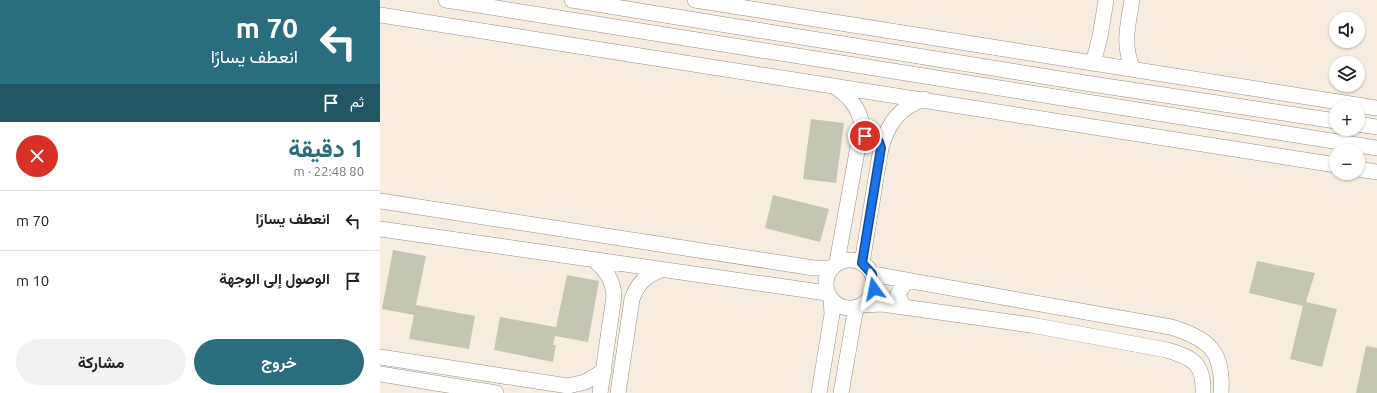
<!DOCTYPE html>
<html lang="ar">
<head>
<meta charset="utf-8">
<style>
  :root { --surface:#fff; --page:#f2f2f2; --text:#222; --muted:#767676; --line:#e0e0e0; --accent:#2a6d7f }
  body { margin:0; font-family:Ubuntu,Vazirmatn,sans-serif; background:var(--page); color:var(--text); direction:rtl; height:100vh; display:flex; flex-direction:column; font-size:15px; white-space:nowrap }
  * { box-sizing:border-box; margin:0 }
  p { font-size:13px; color:var(--muted) }
  .icon { flex:none; width:22px; height:22px; fill:none; stroke:currentColor; stroke-width:2; stroke-linecap:round; stroke-linejoin:round }
  .map { position:relative; flex:1; overflow:hidden; direction:ltr }
  .side { display:flex; flex-direction:column; background:var(--surface); width:380px }
  .side>* { flex:none }
  .banner { background:#2a6d7f; color:#fff; overflow:hidden }
  .buttons { position:absolute; left:949px; top:12px; display:grid; gap:8px }
  .buttons a { display:grid; place-items:center; width:36px; height:36px; border-radius:50%; background:var(--surface); box-shadow:0 1px 3px #0004; font-size:20px }
  .pin { position:absolute; display:grid; place-items:center; width:34px; height:34px; color:#fff; margin:-17px; border:2px solid #fff; border-radius:50%; box-shadow:0 1px 4px #0007 }
  .me { position:absolute; width:44px; margin:-22px; rotate:348deg; stroke-linejoin:round; filter:drop-shadow(0 0 3px #0008) }
  .turn { display:flex; align-items:center; gap:14px; height:84px; padding:0 16px; font-size:18px }
  .turn .icon { width:52px; height:52px; stroke-width:2.5 }
  .turn b { display:block; font-size:28px; line-height:34px }
  .then { display:flex; align-items:center; height:38px; padding:0 16px; background:#0003; gap:8px; font-size:15px }
  .round { display:grid; place-items:center; flex:none; width:42px; height:42px; border-radius:21px; background:var(--page) }
  .head { display:flex; align-items:center; justify-content:space-between; height:68px; padding:0 16px }
  h1 { font-size:24px; font-weight:700; line-height:30px; color:var(--accent) }
  .primary-button { display:flex; gap:8px; margin-top:auto; padding:8px 16px }
  .primary-button a { flex:1; height:46px; border-radius:24px; background:var(--accent); color:#fff; font-size:16px; font-weight:700; line-height:46px; text-align:center }
  .primary-button a+a { background:var(--page); color:var(--text) }
  ul { padding:0; list-style:none }
  li { display:flex; align-items:center; gap:12px; height:60px; padding:0 16px; border-top:1px solid var(--line) }
  li div { flex:1 }
  li b { display:block; font-size:15px }
  li em { font-style:normal }
  main { display:flex; flex:1; min-height:0 }
  .map>svg:first-child { display:block }
</style>
</head>
<body>
<main>
<div class="map">
<svg width="997" height="393" viewBox="0 0 997 393">
  <rect width="100%" height="100%" fill="#f6ede0"/>
  <path fill="#c5c5b6" d="M431,119L464,123L456,183L423,179Z
    M393,195L449,209L440,242L385,228Z
    M13,250L46,256L36,305L95,316L89,349L29,339L34,315L2,309Z
    M877,261L935,273L926,302L957,309L942,367L910,359L923,306L869,293Z
    M187,275L219,281L208,342L175,336L173,345H176L173,362L114,350L120,317L176,327Z
    M986,346L997,348V393H976Z"/>
  <g fill="none" stroke-linecap="round" stroke-linejoin="round">
    <g stroke="#9a9185" stroke-width="16">
      <path id="minor" d="M66,0L997,148
        M192,0L705,83L956,121
        M315,0L997,108
        M752,0C748,25 742,45 753,69
        M0,15C319,65 638,114 956,165
        M713,63L720,37L726,0
        M454,86C469,96 478,106 482,124L457,262
        M978,124L997,127
        M978,169L997,172
        M0,201L434,268H451
        M0,229L447,293
        M446 284a24 24 0 1 1 48 0a24 24 0 1 1-48 0Z
        M214,260C226,270 233,280 234,296L220,393
        M482,263L501,148C508,123 519,108 544,99
        M492,274L791,327C829,339 844,351 841,393
        M482,305L502,304L651,325L787,350C813,358 824,363 823,393
        M523,307L518,294L527,280
        M0,357L188,386L205,382L224,371
        M0,374L116,393
        M238,393L252,299C258,283 265,276 281,270
        M439,393L452,314L451,299
        M461,393L476,307"/>
    </g>
    <use href="#minor" stroke="#fff" stroke-width="15"/>
  </g>
  <g fill="none" stroke-linecap="round" stroke-linejoin="round">
    <g stroke="#114b97" stroke-width="10">
      <path id="route" d="M485,136L493,135L499,142L501,148L482,263L492,274L494,289"/>
    </g>
    <use href="#route" stroke="#1a73e8" stroke-width="7"/>
  </g>
</svg>
<div class="buttons">
<a><svg class="icon" aria-label="sound" viewBox="0 0 24 24"><path d="M4 9h4l5-4v14l-5-4H4zM17 9q2 3 0 6"/></svg></a>
<a><svg class="icon" aria-label="layers" viewBox="0 0 24 24"><path d="M12 4l9 5-9 5-9-5zM3 14l9 5 9-5"/></svg></a>
<a>+</a>
<a>−</a>
</div>
<div class="pin" style="left:485px;top:136px;background:#d93025"><svg class="icon" aria-label="arrive" viewBox="0 0 24 24"><path d="M6 21V4h12l-3 4 3 4H6"/></svg></div>
<svg class="me" style="left:494px;top:289px" viewBox="-20 -20 40 40"><path d="M0-17L14 15 0 8-14 15z" fill="#1a73e8" stroke="#fff" stroke-width="4"/></svg>
</div>
<section class="side">
<div class="banner">
<div class="turn"><svg class="icon" aria-label="left" viewBox="0 0 24 24"><path d="M17 20v-9H6M10 6l-5 5 5 5"/></svg><div><b>70 m</b>انعطف يسارًا</div></div>
<div class="then">ثم<svg class="icon" aria-label="arrive" viewBox="0 0 24 24"><path d="M6 21V4h12l-3 4 3 4H6"/></svg></div>
</div>
<div class="head"><div><h1>1 دقيقة</h1><p>80 m · 22:48</p></div><a class="round" style="background:#d93025;color:#fff"><svg class="icon" aria-label="close" viewBox="0 0 24 24"><path d="M6 6l12 12M18 6L6 18"/></svg></a></div>
<ul>
<li><svg class="icon" aria-label="left" viewBox="0 0 24 24"><path d="M17 20v-9H6M10 6l-5 5 5 5"/></svg><div><b>انعطف يسارًا</b></div><em>70 m</em></li>
<li><svg class="icon" aria-label="arrive" viewBox="0 0 24 24"><path d="M6 21V4h12l-3 4 3 4H6"/></svg><div><b>الوصول إلى الوجهة</b></div><em>10 m</em></li>
</ul>
<div class="primary-button"><a>خروج</a><a>مشاركة</a></div>
</section>
</main>
</body>
</html>
